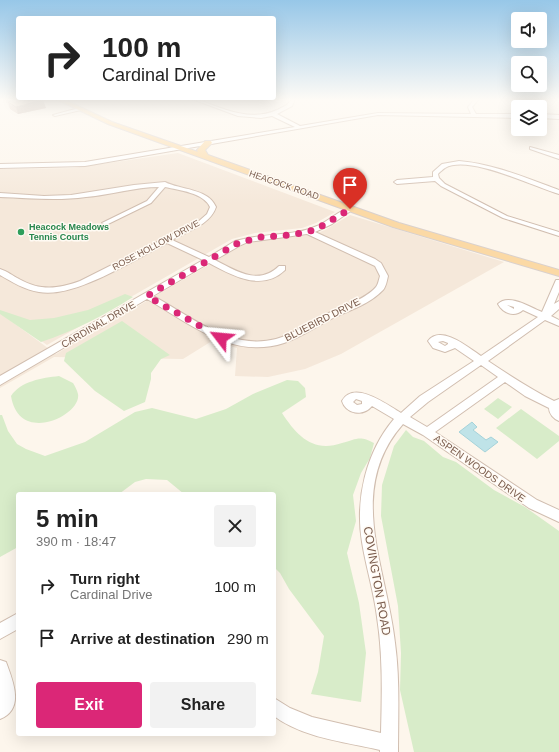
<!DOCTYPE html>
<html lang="en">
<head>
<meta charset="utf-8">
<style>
  :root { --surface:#fff; --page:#f2f2f2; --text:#222; --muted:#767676; --accent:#db2777 }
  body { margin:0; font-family:Helvetica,sans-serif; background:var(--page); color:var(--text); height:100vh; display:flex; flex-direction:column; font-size:15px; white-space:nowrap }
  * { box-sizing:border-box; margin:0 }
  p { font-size:13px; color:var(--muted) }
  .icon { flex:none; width:22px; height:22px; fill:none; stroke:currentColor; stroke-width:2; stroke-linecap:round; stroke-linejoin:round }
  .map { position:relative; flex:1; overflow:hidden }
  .side { position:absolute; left:16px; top:492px; width:260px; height:244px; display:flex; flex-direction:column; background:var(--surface); border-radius:4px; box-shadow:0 4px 16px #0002 }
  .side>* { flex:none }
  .hud { position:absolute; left:16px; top:16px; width:260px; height:84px; border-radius:4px; box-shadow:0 4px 16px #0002; background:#fff; color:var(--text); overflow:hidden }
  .tools { position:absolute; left:511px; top:12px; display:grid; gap:8px }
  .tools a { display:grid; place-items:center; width:36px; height:36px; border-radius:4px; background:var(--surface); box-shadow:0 4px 16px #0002; font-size:20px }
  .pin { position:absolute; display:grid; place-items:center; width:34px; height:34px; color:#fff; margin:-41px -17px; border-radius:50% 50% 50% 0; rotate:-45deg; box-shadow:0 0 4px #0007 }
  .pin .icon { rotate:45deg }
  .me { position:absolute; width:44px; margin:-22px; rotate:299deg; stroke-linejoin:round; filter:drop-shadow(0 0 3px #0008) }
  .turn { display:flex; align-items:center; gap:14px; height:84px; padding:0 20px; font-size:18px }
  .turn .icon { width:52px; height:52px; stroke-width:2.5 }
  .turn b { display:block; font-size:28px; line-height:34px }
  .round { display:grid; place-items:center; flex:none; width:42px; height:42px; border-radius:4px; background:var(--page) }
  .overview { display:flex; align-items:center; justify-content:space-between; height:68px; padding:0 20px }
  h1 { font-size:24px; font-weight:800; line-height:30px }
  .button { display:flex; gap:8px; margin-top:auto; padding:8px 20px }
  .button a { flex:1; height:46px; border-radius:4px; background:var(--accent); color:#fff; font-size:16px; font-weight:800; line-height:46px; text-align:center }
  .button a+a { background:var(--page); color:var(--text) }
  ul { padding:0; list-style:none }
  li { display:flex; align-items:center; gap:12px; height:52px; padding:0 20px }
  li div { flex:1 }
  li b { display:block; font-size:15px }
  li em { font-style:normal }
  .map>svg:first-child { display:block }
</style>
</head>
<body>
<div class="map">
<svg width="559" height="752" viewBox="0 0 559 752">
  <rect width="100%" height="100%" fill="#fdf6ec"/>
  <path fill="#f5e8da" d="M178,153L335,212L316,223L302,228L255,233L232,239L47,345L0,311V169L73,168Z
    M350,215L504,262L341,354L305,369L268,377L235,376L237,348L212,341L183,359L54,357L0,388V313L56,354L241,246L265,239L312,235L325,230Z"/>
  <path fill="#d8ecc9" d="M125,294L133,297C103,316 74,331 41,342L0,314V310L30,320L54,318L88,310Z
    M122,321L170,355L161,359L151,373V379L145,402L124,411L95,391L64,361L66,353Z
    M59,376L73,383C75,386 77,390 78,394C82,415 19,446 11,396C21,381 42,378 59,376Z
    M287,380L298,381L305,388L306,397L282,413C297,436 313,453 342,443C356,439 360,435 374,443L370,458L361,473L353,495L356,521L347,553L359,603L366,653L361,702L311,694L318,672L324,636L289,589L280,573L274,567V494H184L167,480L146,479L135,482L119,494H18V547L0,557V415H2L8,431L17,444L26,449L45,456L85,442L135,412L152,408L196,419L226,409L253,394Z
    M498,398L512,407L498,419L484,409Z
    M521,409L559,436V441L537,459L496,428Z
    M406,430L413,437L424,441L443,457L456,462L494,490L525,507L559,531V752H414L400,690L401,653L398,606L381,516L382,485L394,446Z"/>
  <path fill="#bfe3e8" stroke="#a5d3da" d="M472,422L477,427L473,430L486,440L491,437L498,442L485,452L459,432Z"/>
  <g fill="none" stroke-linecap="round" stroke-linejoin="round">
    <g stroke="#d1beb0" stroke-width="2">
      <path id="minor" d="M192,99H197C223,109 250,122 277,110C283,107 289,105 291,99H295L292,106L277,114L300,126L378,113L471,114L468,107L475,99H479L472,107L476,114H518V118L378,115L85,166L0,168V164L85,162L295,127L272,116L261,118L238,116Z
        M79,108L81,110L55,116L53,115Z
        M540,114L559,115V119L540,118Z
        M530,147L559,155V159L530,149Z
        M459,161C494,164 526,178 559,190V194C534,187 469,154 445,168C443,169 440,172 438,174L439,178L445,184L507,216L559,232V236L503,218L441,186L435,181L397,184L394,182L397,180L433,177V172L442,164Z
        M165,182C180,190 208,188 216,207C210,225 188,231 172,240L209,257L235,241L244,239C268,233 295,236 317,226C326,223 345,206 352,208V210L332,224L315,232L375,259L381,263L388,276C387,280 386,287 383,290C371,303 351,310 335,317C318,325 302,337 284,343C232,360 189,323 147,299L0,385V376L203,260L167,243C135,259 74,299 39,292C25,290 12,282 0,275V269C7,271 13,276 19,279C40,291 58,289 80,281L199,221L207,214L210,207C204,193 179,190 165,187L151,203L106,225L102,223L104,222L147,201L159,187C134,187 111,195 86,197C57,201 29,198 0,197V193L44,196L71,195L134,185ZM307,234L375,266L380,276C379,279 378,285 376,287C367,298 343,307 331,312C312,320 295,334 276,339C230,351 191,316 153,296L209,263C233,276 262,292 285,270V266H279C259,286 236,271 215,260L241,245L248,242Z
        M556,280H559V292L554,304L559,301V309L551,316L559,320V326L545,320L488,361C509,375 530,389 554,401L559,399V421C554,419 549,414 549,408L525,396L505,382L435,432L537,500L559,510V522L529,508L423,435L403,424C345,490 387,568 395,643C400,679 398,716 398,752H380V750C346,742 303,738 274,716V698L290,708L312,717L381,733C382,694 383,655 377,617C374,592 366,567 362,542C355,499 366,452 394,419L372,406C363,417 346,414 342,401C354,380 386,404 401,413L420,396L474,361L455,348L445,352L433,348L428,341C441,324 469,348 481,356L538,317L523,310C514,318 503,313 498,304C508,293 530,307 542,312ZM507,305L514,307V309ZM443,341L448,343V344L445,346L438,342ZM481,365L498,377L427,427L410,417L428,402ZM356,399L362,401V404L357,405L353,402Z
        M18,613V629L0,639V623Z
        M0,660L6,662C13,681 25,709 0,719Z"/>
    </g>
    <g stroke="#dad1cd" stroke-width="2">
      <path id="major" d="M56,99H63L112,122L198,152L197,150L205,141H211L212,143L205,150L208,155L399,223L559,270V276L393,227L108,124Z"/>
    </g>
    <use href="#minor" fill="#fff" fill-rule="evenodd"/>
    <use href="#major" fill="#fbd9a5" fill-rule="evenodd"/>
  </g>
  <path fill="#d1b7a8" d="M5,99H40L46,108L18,114L10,109L8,103L6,102Z"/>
  <path fill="#aa9588" d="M43,100L46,108L18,114L16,107Z"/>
  <path fill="#f3d5c3" stroke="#aa9588" d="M10,99H40L43,100L16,107L8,102L14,101Z"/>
  <linearGradient id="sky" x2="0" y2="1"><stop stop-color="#97c7e8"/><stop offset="0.49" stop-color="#fefbf6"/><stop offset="1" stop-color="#fefbf6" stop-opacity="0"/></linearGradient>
  <rect width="559" height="204" fill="url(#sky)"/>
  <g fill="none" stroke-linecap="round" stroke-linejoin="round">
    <path stroke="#db2777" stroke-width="7" stroke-dasharray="0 12.6" d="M221,338L147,296L238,243L261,237L291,235L315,230L350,209"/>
  </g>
  <circle fill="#2e9e5b" stroke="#fffaf3" stroke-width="1.5" cx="21" cy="232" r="4"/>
  <g text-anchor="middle" stroke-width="3" stroke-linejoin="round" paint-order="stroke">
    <g font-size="9" fill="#7a5c4d" stroke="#fffaf3">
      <text transform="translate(284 185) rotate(19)" y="3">HEACOCK ROAD</text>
      <text transform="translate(156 245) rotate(-28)" y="3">ROSE HOLLOW DRIVE</text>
    </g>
    <g font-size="9" font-weight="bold" fill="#27864d" stroke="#fffaf3" text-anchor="start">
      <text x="29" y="230">Heacock Meadows<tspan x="29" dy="10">Tennis Courts</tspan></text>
    </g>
    <g font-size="10" fill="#7a5c4d" stroke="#fffaf3">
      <text transform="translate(322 319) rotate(-27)" y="4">BLUEBIRD DRIVE</text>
      <text transform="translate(98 324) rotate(-30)" y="4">CARDINAL DRIVE</text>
      <text transform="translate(480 468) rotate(35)" y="4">ASPEN WOODS DRIVE</text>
    </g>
    <g font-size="12" fill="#7a5c4d" stroke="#fffaf3">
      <text transform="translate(377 581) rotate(80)" y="4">COVINGTON ROAD</text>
    </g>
  </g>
</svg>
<div class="tools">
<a><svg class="icon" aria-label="sound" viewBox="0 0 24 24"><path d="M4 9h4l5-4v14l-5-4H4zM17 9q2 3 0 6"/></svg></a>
<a><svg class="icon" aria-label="search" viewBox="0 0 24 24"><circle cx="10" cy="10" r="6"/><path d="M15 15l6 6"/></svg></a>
<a><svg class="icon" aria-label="layers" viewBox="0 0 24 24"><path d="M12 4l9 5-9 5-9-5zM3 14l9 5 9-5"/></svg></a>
</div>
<div class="pin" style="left:350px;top:209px;background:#d93025"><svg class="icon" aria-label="arrive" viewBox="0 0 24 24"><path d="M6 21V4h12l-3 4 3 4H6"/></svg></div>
<svg class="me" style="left:221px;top:338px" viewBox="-20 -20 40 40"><path d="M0-17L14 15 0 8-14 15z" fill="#db2777" stroke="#fff" stroke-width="4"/></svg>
<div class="hud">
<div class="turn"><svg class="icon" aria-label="right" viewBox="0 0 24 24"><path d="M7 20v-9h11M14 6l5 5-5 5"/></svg><div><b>100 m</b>Cardinal Drive</div></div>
</div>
<section class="side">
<div class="overview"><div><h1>5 min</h1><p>390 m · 18:47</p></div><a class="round"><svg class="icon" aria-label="close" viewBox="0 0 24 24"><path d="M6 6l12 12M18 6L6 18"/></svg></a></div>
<ul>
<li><svg class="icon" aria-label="right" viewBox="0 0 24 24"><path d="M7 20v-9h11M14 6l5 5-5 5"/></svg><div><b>Turn right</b><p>Cardinal Drive</p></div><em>100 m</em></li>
<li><svg class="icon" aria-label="arrive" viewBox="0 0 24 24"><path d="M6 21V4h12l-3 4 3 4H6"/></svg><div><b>Arrive at destination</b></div><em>290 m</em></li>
</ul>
<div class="button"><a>Exit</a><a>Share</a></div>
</section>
</div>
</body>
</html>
